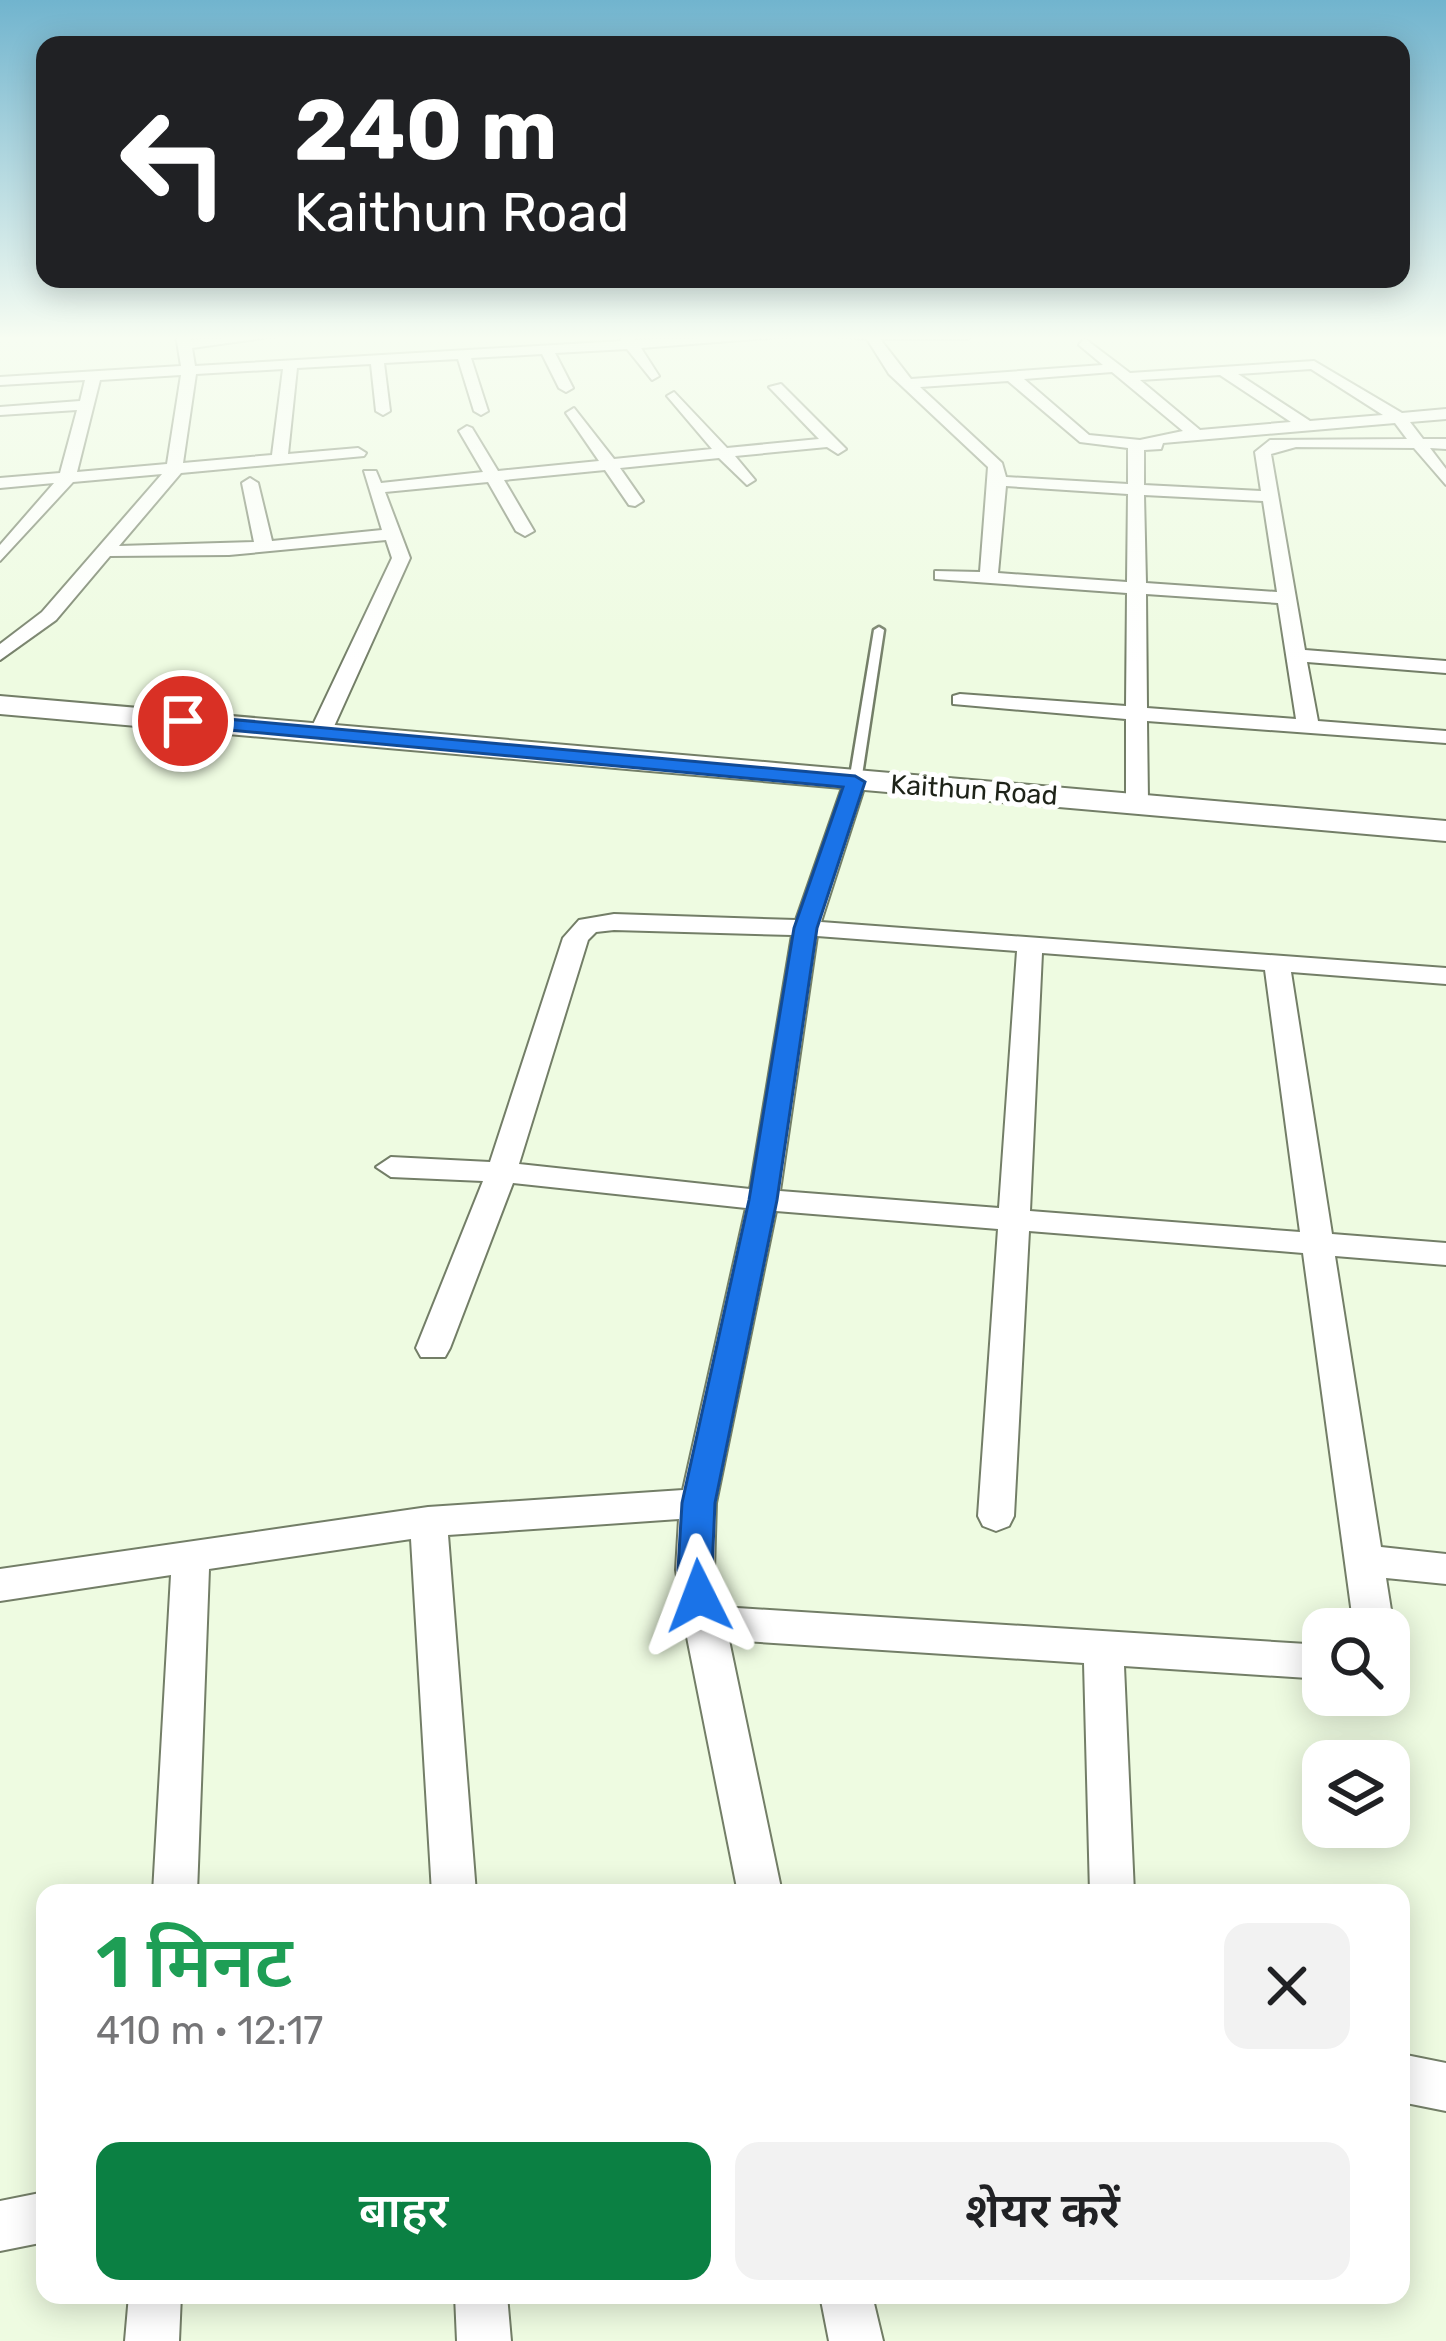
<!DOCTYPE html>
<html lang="hi">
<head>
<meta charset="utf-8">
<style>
  :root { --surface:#fff; --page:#f2f2f2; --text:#202124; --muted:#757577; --accent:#0b8043 }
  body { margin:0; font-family:Rubik,"Noto Sans Devanagari",sans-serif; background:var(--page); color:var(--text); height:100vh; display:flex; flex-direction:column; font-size:45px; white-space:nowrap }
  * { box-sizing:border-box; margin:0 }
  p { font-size:39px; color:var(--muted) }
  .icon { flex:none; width:66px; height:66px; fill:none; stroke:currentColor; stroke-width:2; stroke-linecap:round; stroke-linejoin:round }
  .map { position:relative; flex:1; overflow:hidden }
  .sheet { position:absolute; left:36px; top:1884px; width:1374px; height:420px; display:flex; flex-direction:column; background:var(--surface); border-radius:24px; box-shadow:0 6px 30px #0003 }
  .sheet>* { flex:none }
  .top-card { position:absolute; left:36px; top:36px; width:1374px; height:252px; border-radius:24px; box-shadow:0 6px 30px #0003; background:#202124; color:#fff; overflow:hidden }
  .tools { position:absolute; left:1302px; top:1608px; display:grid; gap:24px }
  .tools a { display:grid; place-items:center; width:108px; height:108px; border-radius:24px; background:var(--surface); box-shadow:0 6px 30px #0003; font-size:60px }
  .pin { position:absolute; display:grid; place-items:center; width:102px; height:102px; color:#fff; margin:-51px; border:6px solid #fff; border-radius:50%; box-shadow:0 3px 12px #0007 }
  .me { position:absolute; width:132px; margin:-66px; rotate:357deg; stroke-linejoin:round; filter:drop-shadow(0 0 9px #0008) }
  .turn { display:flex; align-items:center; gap:42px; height:252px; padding:0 60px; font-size:54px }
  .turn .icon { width:156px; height:156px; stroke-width:2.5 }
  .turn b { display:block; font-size:84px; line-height:102px }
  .round { display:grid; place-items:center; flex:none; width:126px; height:126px; border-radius:24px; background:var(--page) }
  .head { display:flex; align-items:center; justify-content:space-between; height:204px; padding:0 60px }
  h1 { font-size:72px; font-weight:600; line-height:90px; color:#1e9e55 }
  .primary-button { display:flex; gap:24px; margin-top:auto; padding:24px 60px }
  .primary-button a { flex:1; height:138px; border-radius:24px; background:var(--accent); color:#fff; font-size:48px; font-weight:600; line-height:138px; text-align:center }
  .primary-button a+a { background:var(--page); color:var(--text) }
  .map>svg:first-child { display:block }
</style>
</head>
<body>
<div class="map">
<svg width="1446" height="2341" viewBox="0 0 1446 2341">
  <rect width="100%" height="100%" fill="#eefbe1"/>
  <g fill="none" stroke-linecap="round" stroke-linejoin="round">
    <g stroke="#737e67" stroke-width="5">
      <path id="lane" d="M879,627L884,630L861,782L855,785L849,782L874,630Z"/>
    </g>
    <g stroke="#737e67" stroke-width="4">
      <path id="street" d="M176,335H190L191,340L284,335L192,348L195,366L622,341L618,335H632L635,340L807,335L641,348L659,376L652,380L627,349L555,353L573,388L566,392L559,388L542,354L471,358L488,411L481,415L474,411L458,359L384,363L390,411L383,415L376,411L371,364L297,368L288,454L358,448L366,453L364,456L181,473L119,546L254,542L242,483L250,478L258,483L272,541L382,530L364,471H376L381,483L483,472L459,431L467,426L472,428L498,471L599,461L566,413L574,408L614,459L712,449L667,396L674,392L727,448L819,439L769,387L781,384L846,449L838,454L827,447L735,456L755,480L747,485L719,458L620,468L643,501L635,506L629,505L605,470L504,480L534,531L525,536L516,531L488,482L385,492L410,558L331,733L320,739L309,733L392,558L386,540L229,555L110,556L56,620L0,660V644L42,612L162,474L73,482L0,561V545L54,483L0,488V478L60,473L77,410L0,415V407L80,401L85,380L0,385V377L181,366ZM283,369L272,455L183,463L196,374ZM181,375L167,464L77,472L100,380Z
        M823,335H975L968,339H880L911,379L1103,365L1079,345L1084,338L1130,373L1314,361L1402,413L1446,409V419L1410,422L1423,439H1446V449L1430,448L1446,469V485L1414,448L1296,447L1271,454L1305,650L1446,661V673L1307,662L1318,721L1446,731V743L1147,721L1148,801L1137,808L1126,801V719L953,704V696L960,694L1126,706L1127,593L935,579V571L980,572L988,467L889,374L867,339ZM1311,369L1383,415L1310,421L1238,374ZM1112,372L1183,431L1140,440L1089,435L1024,379ZM1220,375L1291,422L1200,430L1140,380ZM1008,381L1080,442L1128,448V484L1006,477L1002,463L920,387ZM1395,423L1407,439L1270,440L1255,452L1261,491L1144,485V450L1161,449L1163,443ZM1006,486L1128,494L1127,582L998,573ZM1144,495L1263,501L1277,592L1146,583ZM1146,594L1278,603L1296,719L1147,708Z
        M855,775L866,782L821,922L1446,968V984L1291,972L1332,1234L1446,1243V1265L1335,1256L1381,1547L1446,1554V1584L1386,1578L1394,1629L1389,1638V1629H1354L1303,1253L1029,1231L1014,1516L1009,1526L996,1531L983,1526L978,1516L998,1229L776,1211L716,1503L714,1570L722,1607L1323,1645V1679L1124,1666L1134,1893H1090L1084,1663L729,1640L782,1893H738L684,1622L676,1570L679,1519L448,1535L476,1893H432L411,1539L209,1569L197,1893H153L171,1575L0,1601V1569L428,1507L683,1490L746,1208L513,1183L450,1348L445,1357H421L416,1348L483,1181L391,1177L376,1167L391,1157L490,1162L563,938L579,920L614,914L796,920L844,782ZM614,930L792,935L750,1189L519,1164L588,940L596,932ZM817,936L1017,951L999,1208L780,1191ZM1042,953L1265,970L1300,1232L1030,1211Z
        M1401,2054L1446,2063V2111L1401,2102Z
        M45,2192V2242L0,2251V2201Z
        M129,2295H181L179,2341H125Z
        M455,2295H507L511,2341H457Z
        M820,2295H872L883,2341H829Z"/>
    </g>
    <g stroke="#737e67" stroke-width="4">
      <path id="secondary" d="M0,696L1446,821V841L0,714Z"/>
    </g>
    <use href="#lane" fill="#fff" fill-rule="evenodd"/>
    <use href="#street" fill="#fff" fill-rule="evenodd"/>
    <use href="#secondary" fill="#fff" fill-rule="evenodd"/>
  </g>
  <linearGradient id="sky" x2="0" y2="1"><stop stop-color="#71b4ce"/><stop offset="0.51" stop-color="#f7fdf2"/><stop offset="1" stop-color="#f7fdf2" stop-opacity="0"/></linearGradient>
  <rect width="1446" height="663" fill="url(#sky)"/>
  <path fill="#1a73e8" stroke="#114b97" stroke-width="3" d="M183,715L855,776L865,782L817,928L777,1200L715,1503L712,1570L717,1596L712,1606L699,1610L687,1606L678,1570L682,1503L749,1200L794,928L843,787L176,725L173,721Z"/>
  <g text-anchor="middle" stroke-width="10" stroke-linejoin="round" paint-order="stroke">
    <g font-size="27" fill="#1e2319" stroke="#fff">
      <text transform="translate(974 790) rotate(4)" y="9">Kaithun Road</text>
    </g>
  </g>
</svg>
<div class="tools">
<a><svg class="icon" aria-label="search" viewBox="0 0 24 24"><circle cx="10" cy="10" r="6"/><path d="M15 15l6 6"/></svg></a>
<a><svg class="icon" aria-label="layers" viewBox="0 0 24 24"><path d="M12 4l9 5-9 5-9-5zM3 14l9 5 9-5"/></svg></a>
</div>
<div class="pin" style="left:183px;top:721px;background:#d93025"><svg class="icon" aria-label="arrive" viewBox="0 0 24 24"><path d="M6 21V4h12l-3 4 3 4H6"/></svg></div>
<svg class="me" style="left:699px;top:1596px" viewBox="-20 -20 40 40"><path d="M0-17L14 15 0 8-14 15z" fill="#1a73e8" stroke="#fff" stroke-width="4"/></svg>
<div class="top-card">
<div class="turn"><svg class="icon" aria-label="left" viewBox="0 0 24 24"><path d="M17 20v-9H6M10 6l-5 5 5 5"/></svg><div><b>240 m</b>Kaithun Road</div></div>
</div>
<section class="sheet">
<div class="head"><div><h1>1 मिनट</h1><p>410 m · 12:17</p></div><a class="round"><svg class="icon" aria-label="close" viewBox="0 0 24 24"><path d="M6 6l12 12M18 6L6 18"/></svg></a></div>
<div class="primary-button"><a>बाहर</a><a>शेयर करें</a></div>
</section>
</div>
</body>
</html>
